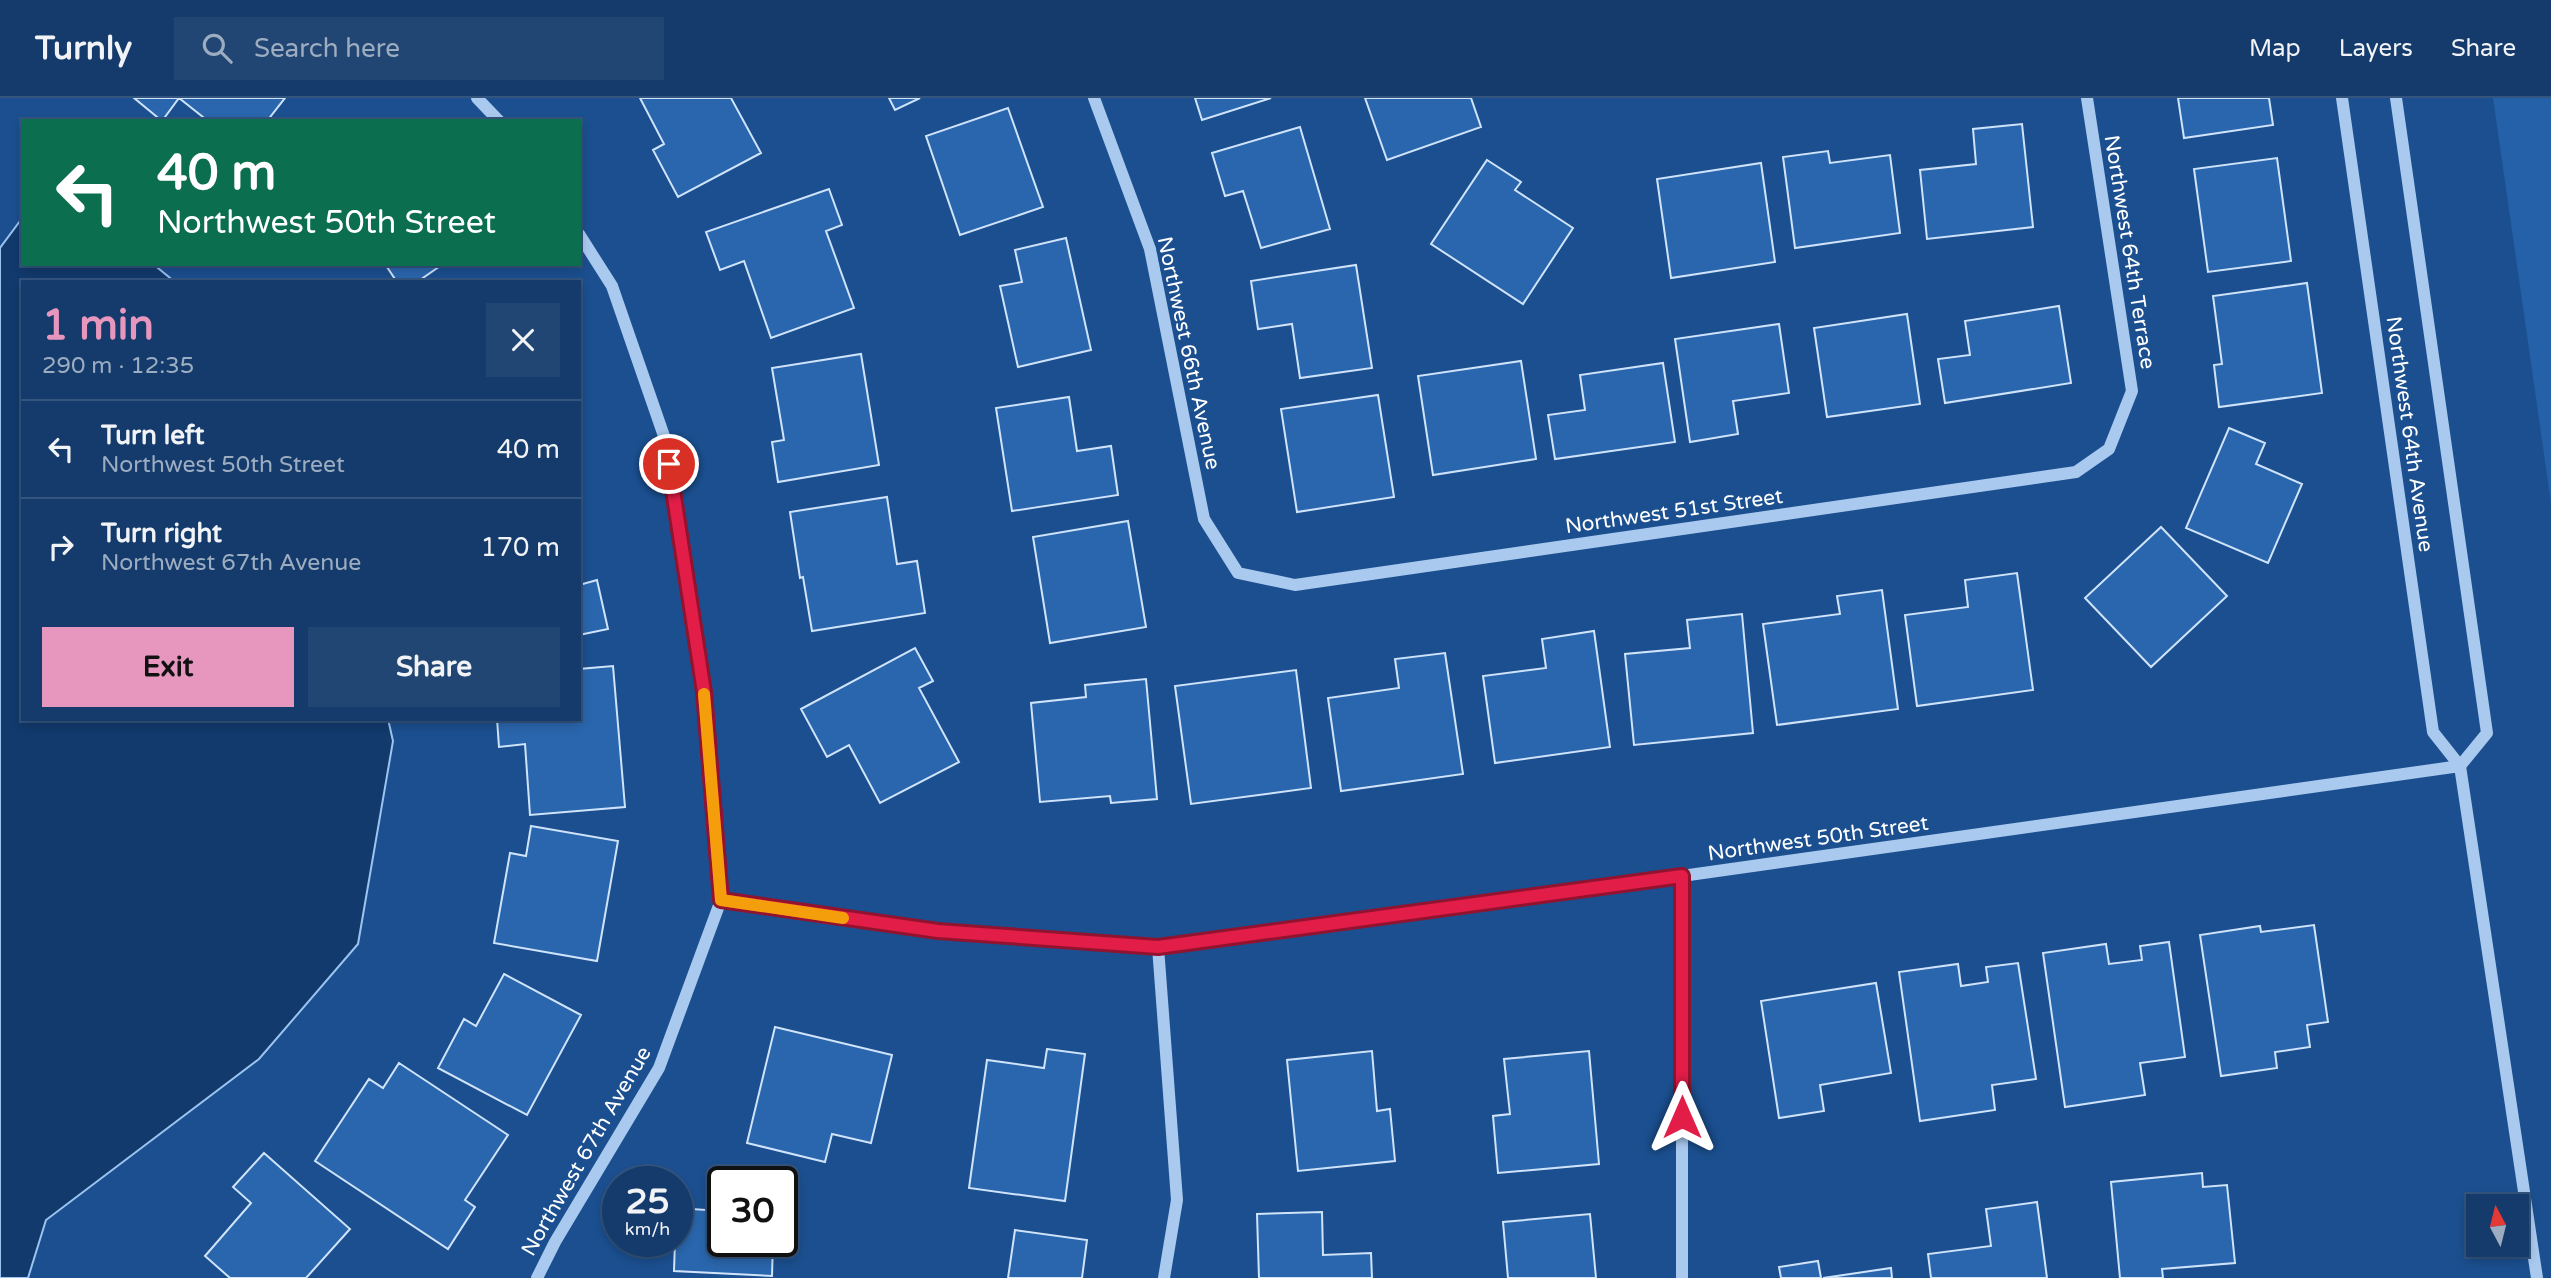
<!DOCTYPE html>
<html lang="en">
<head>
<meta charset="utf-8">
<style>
  :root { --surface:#143b6b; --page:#214673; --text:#f1f3f6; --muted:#9dadc1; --line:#33557e; --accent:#e797bd }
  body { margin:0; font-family:"Varela Round",sans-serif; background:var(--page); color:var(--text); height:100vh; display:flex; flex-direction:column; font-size:26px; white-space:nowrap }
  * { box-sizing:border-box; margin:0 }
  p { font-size:23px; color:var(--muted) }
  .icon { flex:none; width:38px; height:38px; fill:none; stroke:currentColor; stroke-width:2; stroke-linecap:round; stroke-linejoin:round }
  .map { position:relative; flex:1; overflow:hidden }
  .panel { position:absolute; left:21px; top:182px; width:560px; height:441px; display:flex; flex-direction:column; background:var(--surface); border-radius:0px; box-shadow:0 4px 10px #0003,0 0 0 2px var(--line) }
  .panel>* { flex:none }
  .banner { position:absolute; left:21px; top:21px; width:560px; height:147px; border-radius:0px; box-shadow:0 4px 10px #0003,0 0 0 2px var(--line); background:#0b6e4f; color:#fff; overflow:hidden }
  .needle { width:46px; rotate:353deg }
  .buttons { position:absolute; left:2466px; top:1096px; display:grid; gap:14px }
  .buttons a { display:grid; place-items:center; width:63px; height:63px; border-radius:0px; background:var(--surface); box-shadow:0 4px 10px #0003,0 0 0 2px var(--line); font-size:35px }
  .speed { position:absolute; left:602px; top:1068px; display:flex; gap:14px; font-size:35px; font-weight:700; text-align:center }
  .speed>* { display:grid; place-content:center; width:91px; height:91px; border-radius:50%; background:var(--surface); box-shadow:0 4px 10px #0003,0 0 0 2px var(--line); line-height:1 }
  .speed small { font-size:18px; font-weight:400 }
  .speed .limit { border:4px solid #111; border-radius:10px; background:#fff; color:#111 }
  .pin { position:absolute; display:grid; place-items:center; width:60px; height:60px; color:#fff; margin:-30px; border:4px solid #fff; border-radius:50%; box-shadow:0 2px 7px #0007 }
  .me { position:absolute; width:77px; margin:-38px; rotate:0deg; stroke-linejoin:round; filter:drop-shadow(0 0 5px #0008) }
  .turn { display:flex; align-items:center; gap:24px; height:147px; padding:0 21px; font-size:32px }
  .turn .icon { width:91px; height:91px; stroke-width:2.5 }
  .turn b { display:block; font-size:49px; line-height:60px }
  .round { display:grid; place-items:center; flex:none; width:74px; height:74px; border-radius:0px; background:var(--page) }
  .summary { display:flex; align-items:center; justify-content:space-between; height:119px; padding:0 21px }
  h1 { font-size:42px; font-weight:700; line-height:52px; color:var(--accent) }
  .action { display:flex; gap:14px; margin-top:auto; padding:14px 21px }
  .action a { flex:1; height:80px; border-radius:0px; background:var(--accent); color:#111; font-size:28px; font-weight:700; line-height:80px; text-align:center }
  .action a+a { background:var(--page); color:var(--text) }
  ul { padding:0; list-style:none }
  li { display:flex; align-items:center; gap:21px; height:98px; padding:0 21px; border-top:2px solid var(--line) }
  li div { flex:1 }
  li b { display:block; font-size:26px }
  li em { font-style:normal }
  header { display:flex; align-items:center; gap:42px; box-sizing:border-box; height:98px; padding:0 35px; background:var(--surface); border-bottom:2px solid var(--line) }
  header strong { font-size:33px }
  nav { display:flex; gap:38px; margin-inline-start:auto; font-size:24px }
  .search { width:490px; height:63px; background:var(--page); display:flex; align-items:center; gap:18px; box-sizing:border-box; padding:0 24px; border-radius:0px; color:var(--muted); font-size:26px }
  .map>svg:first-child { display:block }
</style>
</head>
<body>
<header>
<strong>Turnly</strong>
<div class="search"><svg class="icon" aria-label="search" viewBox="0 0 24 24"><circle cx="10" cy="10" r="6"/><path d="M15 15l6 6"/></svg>Search here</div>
<nav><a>Map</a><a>Layers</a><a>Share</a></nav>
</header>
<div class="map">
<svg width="2551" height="1180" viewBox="0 0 2551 1180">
  <rect width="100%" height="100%" fill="#1b4f8f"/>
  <path fill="#2461a8" d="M2493,0H2551V405Z"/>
  <path fill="#123a6d" stroke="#9cc4f0" stroke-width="2" d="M23,119V166H153L175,184H23V621H388L393,643L358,846L259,961L46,1122L28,1180H0V150Z"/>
  <path fill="#2a66ad" stroke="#cfe3fa" stroke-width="2" d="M134,0H285L267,23H208L179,0L162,23Z
    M640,0H731L761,55L678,99L653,52L664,46Z
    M889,0H920L895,12Z
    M1195,0H1271L1202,22Z
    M1365,0H1471L1481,29L1387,62Z
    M2178,0H2269L2273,27L2184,40Z
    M1008,10L1043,109L960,137L926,38Z
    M2022,26L2033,129L1927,141L1920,72L1976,66L1973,31Z
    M1300,29L1330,131L1261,150L1243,93L1225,98L1212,55Z
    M1828,53L1830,65L1890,57L1900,135L1795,150L1783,59Z
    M2277,60L2291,163L2208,174L2194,71Z
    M1487,62L1521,84L1515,92L1573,130L1523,206L1431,146Z
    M1761,65L1775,164L1671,180L1657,81Z
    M829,91L842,127L826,133L854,210L771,240L744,163L720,172L706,134Z
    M1066,140L1091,252L1018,269L1000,188L1022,184L1015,152Z
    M385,166H443L417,184H397Z
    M1356,167L1372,270L1300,280L1292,226L1258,231L1251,183Z
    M2307,185L2322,295L2219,309L2214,267L2222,266L2213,198Z
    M2059,208L2071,285L1945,305L1938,261L1970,257L1965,223Z
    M1907,216L1920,306L1827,319L1814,230Z
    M1779,226L1789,295L1733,303L1738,336L1690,344L1675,241Z
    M861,256L879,367L778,384L772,344L784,342L772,270Z
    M1521,263L1536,361L1433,377L1418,278Z
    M1663,265L1675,344L1555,361L1548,317L1585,312L1580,277Z
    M1378,297L1394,399L1297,414L1281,311Z
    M1069,299L1077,353L1111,348L1118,397L1012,413L996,310Z
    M2229,330L2265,345L2256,366L2302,386L2268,465L2186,430Z
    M887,399L897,466L917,463L925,515L812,533L803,479L800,480L790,414Z
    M1128,423L1146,529L1050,545L1033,439Z
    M2161,429L2227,498L2151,569L2085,500Z
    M2017,475L2033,592L1917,608L1905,517L1968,509L1965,482Z
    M597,482L608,531L579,537V487Z
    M1882,492L1898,611L1777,627L1763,526L1840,516L1837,498Z
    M1742,516L1753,635L1634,647L1625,556L1690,550L1687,522Z
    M1594,533L1610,649L1495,665L1483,578L1546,570L1542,541Z
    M915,550L933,583L919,590L959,664L880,705L849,647L827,659L801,611Z
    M1445,555L1463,676L1341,693L1328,600L1399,590L1395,561Z
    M613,568L625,709L530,717L525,646L499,649L497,621H579V571Z
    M1296,572L1311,690L1191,706L1175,588Z
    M1146,581L1157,701L1111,705L1110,698L1040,704L1031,605L1086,599L1085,587Z
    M531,728L618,743L597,863L494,845L510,755L526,758Z
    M2314,827L2328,924L2307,927L2310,949L2275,954L2277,970L2221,978L2200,837L2260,828L2261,834Z
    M2169,844L2185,959L2140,965L2145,997L2065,1009L2043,855L2106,846L2109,866L2142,862L2140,848Z
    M2018,865L2036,981L1992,987L1995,1012L1920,1023L1899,874L1958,866L1961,888L1988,884L1986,869Z
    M504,876L581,917L527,1017L438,970L464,921L476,928Z
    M1876,885L1891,975L1820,987L1824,1013L1779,1020L1761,903Z
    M775,929L892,957L871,1045L832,1036L825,1064L747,1045Z
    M1047,951L1085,956L1065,1103L969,1090L987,962L1044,970Z
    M1372,953L1377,1013L1390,1011L1395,1063L1298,1073L1287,962Z
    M1589,953L1599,1066L1498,1075L1493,1018L1510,1016L1504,961Z
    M399,965L508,1037L465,1102L475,1109L448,1151L315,1063L369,981L383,990Z
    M264,1055L350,1131L306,1180H230L205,1158L251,1105L233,1089Z
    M2202,1075L2203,1089L2227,1087L2235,1165L2162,1171L2163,1180H2120L2111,1084Z
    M708,1077L776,1080V1083H723V1143H773L772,1178L674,1173L675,1143H677V1110L706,1112Z
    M2037,1104L2047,1180H1931L1928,1156L1991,1148L1986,1111Z
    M1322,1114L1323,1157L1371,1155L1372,1180H1259L1257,1116Z
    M1590,1116L1596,1180H1508L1503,1124Z
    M1015,1132L1087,1142L1082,1180H1008Z
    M1818,1163L1821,1180H1781L1779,1169Z
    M1891,1170L1892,1180H1823Z"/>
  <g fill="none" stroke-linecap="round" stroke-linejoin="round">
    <path stroke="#a9c9ee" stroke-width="12" d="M477,0L499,23
      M1094,0L1150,151L1204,421L1238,475L1295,487L2076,374L2109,351L2132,293L2087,0
      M2342,0L2433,634L2460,668L2537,1180
      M2396,0L2487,635L2460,668
      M1682,778V1180
      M721,802L938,833L1158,849L1682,778L2460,668
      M1158,849L1177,1102L1164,1180
      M537,1180L555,1144L659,970L721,802L704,594L665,341L612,188L579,136"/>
  </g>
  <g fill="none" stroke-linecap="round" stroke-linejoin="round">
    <g stroke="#92132f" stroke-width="18">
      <path id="route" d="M669,366L704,594L721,802L938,833L1158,849L1682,778V1019"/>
    </g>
    <use href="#route" stroke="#e11d48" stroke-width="12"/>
    <path stroke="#f59e0b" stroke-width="12" d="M704,596L721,802L843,820"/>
  </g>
  <g text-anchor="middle" stroke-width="7" stroke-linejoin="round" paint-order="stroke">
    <g font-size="21" fill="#fff" stroke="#1b4f8f">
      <text transform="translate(2130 154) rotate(81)" y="7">Northwest 64th Terrace</text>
      <text transform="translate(1189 255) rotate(78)" y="7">Northwest 66th Avenue</text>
      <text transform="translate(2410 336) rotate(82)" y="7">Northwest 64th Avenue</text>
      <text transform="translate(1674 413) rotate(-8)" y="7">Northwest 51st Street</text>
      <text transform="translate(1818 740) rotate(-8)" y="7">Northwest 50th Street</text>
      <text transform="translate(586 1053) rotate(-60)" y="7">Northwest 67th Avenue</text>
    </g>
  </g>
</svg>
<div class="buttons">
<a><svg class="needle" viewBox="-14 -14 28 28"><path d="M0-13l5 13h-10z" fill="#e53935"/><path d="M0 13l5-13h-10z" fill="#9dadc1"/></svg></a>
</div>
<div class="speed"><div>25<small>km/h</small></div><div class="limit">30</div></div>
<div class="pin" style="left:669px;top:366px;background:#d93025"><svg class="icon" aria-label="arrive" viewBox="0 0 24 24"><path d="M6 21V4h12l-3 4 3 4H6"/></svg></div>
<svg class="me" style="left:1682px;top:1019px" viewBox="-20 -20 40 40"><path d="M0-17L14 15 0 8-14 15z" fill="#e11d48" stroke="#fff" stroke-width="4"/></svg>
<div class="banner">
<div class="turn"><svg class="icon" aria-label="left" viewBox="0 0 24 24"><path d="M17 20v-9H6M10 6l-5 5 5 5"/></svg><div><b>40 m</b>Northwest 50th Street</div></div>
</div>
<section class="panel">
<div class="summary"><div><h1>1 min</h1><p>290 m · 12:35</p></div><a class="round"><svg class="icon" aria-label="close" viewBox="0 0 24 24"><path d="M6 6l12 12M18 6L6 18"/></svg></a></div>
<ul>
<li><svg class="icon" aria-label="left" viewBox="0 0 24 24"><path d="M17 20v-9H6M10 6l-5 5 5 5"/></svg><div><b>Turn left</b><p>Northwest 50th Street</p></div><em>40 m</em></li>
<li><svg class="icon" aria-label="right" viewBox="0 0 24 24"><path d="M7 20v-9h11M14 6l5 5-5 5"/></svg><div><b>Turn right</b><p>Northwest 67th Avenue</p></div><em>170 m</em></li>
</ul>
<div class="action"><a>Exit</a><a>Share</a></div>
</section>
</div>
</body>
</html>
